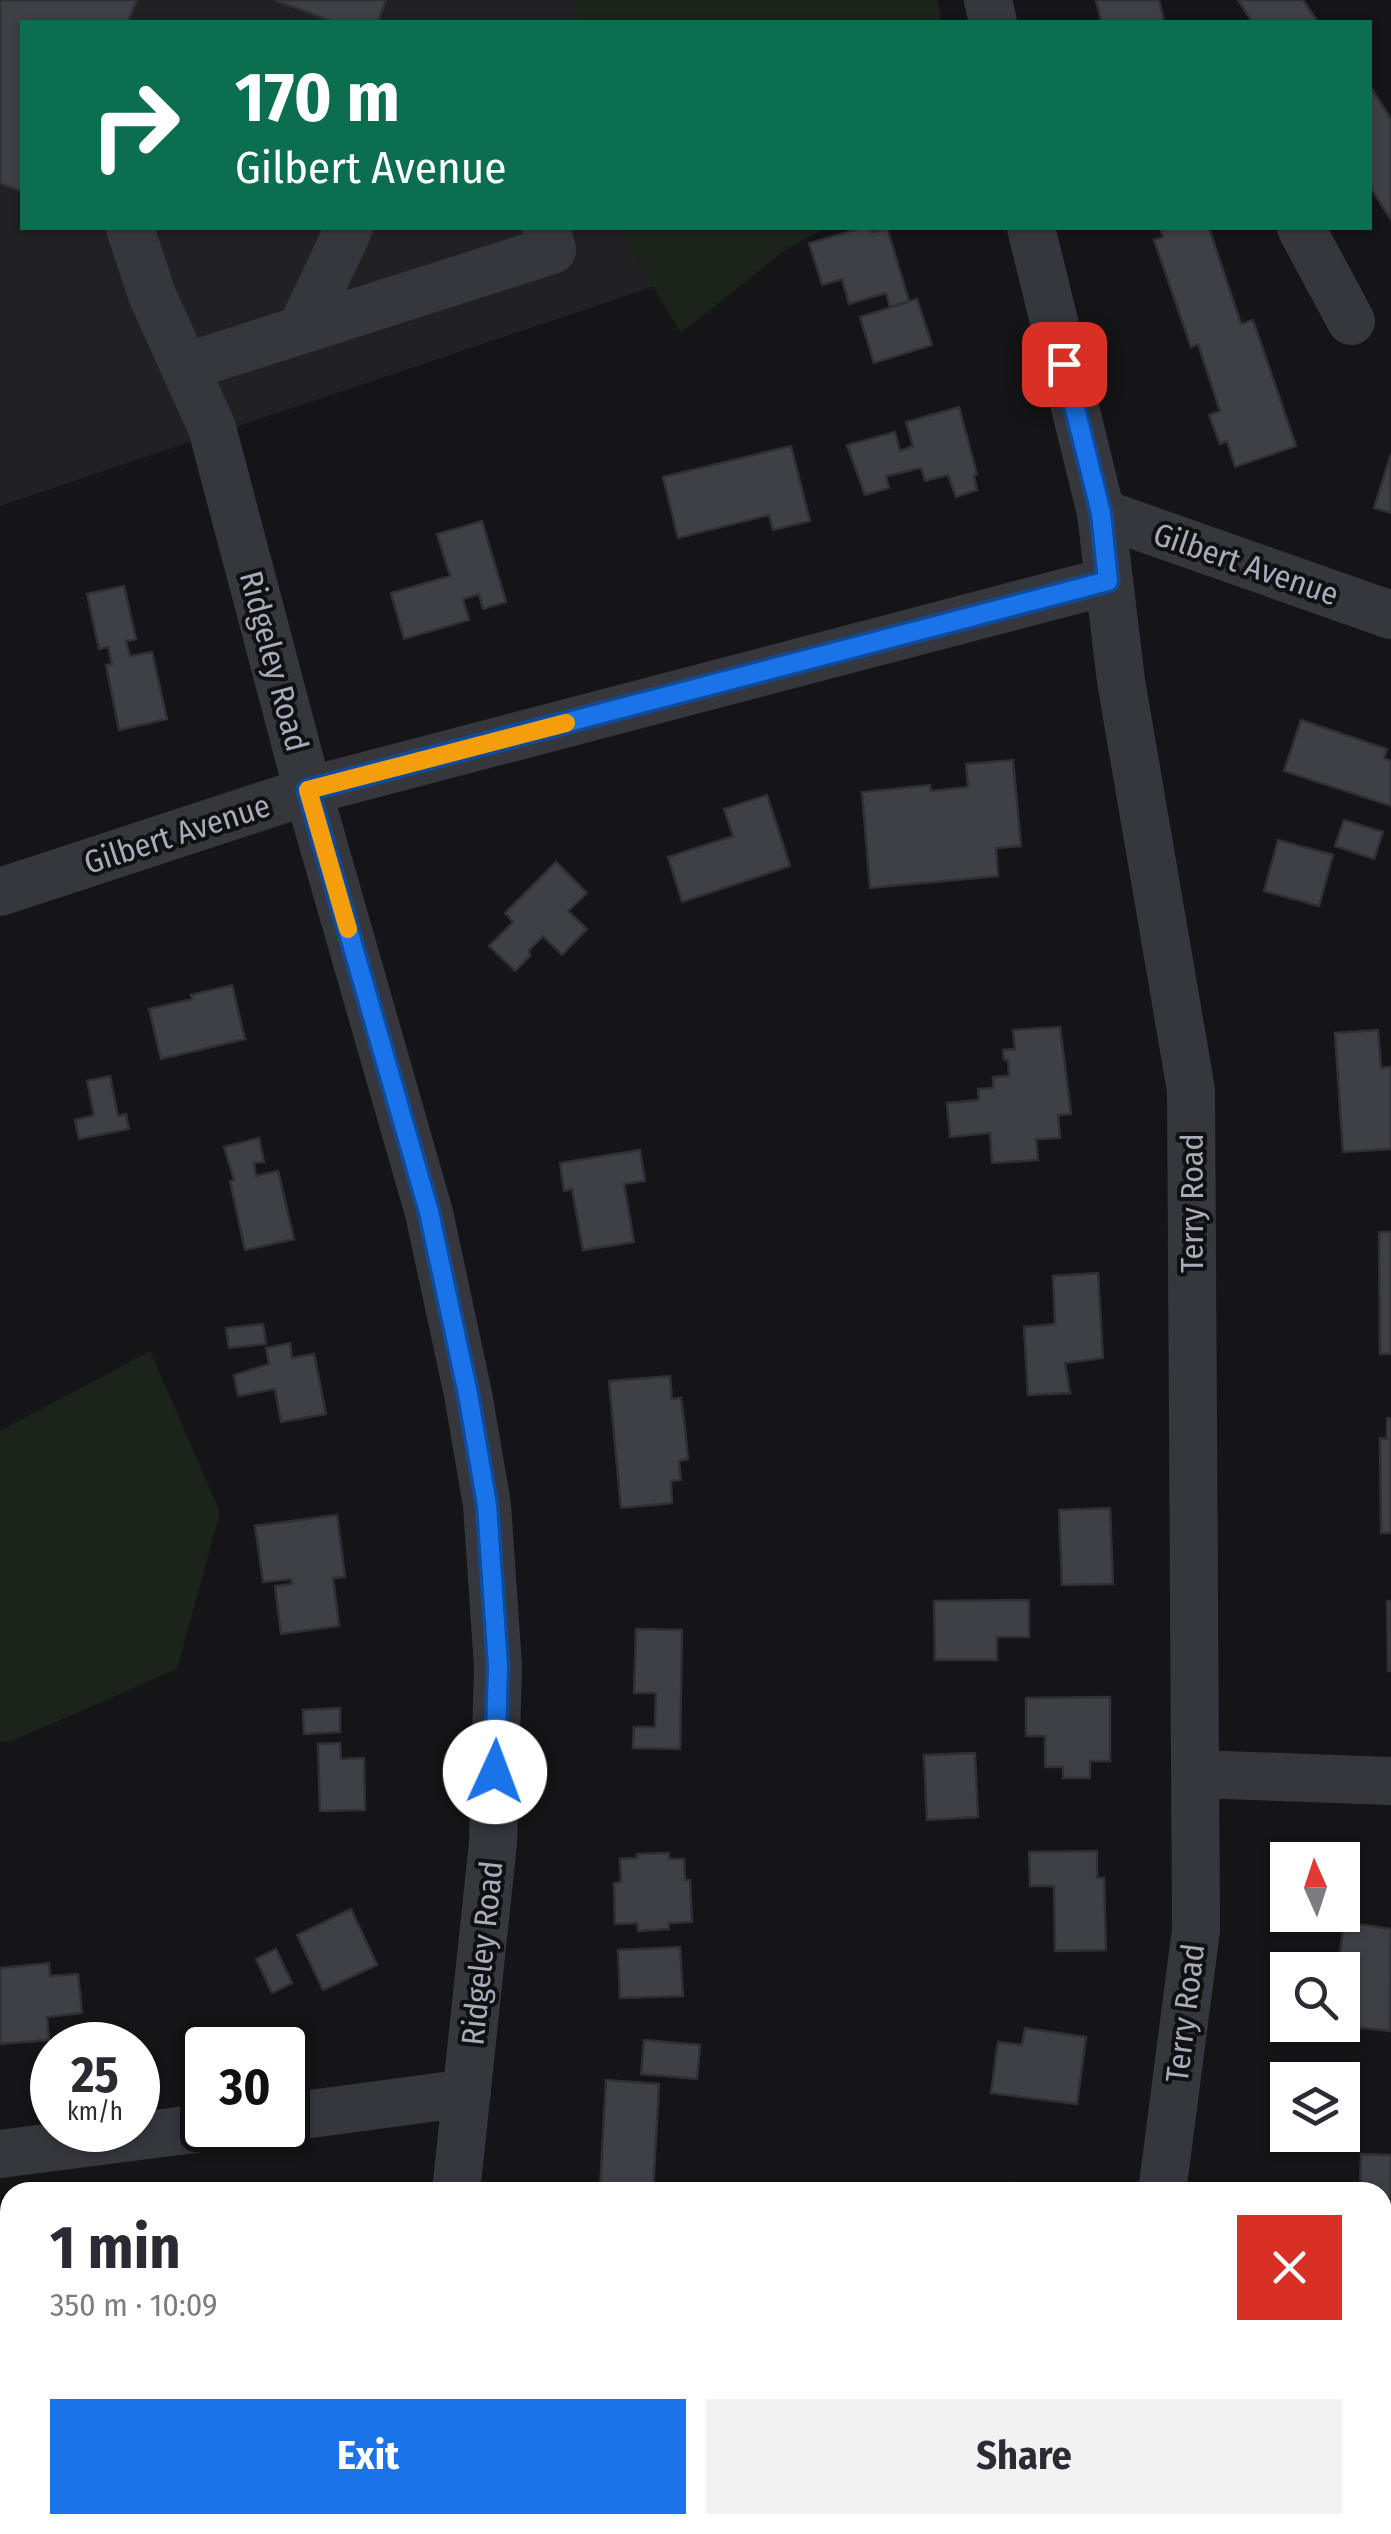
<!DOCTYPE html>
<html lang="en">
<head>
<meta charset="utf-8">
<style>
  :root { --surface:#fff; --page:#f2f2f3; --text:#2b2b33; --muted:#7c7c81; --accent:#1a73e8 }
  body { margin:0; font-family:"Fira Sans Condensed",sans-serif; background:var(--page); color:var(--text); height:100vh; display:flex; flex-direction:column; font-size:38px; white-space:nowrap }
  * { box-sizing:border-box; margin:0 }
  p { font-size:32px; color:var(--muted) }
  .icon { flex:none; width:55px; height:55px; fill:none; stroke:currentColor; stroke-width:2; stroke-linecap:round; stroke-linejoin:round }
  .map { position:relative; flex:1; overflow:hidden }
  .panel { position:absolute; left:0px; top:2182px; width:1392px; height:352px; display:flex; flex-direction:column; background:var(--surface); border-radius:30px 30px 0 0; box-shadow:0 2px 8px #0004 }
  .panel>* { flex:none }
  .top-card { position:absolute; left:20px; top:20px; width:1352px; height:210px; border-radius:0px; box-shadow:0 2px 8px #0004; background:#0b6e4f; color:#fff; overflow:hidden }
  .needle { width:65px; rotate:357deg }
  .buttons { position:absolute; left:1270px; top:1842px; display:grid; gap:20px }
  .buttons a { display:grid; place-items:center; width:90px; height:90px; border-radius:0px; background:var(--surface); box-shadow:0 2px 8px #0004; font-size:50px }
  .speed { position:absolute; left:30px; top:2022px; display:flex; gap:20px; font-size:50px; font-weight:700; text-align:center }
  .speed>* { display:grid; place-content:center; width:130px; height:130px; border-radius:50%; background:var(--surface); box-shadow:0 2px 8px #0004; line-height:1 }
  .speed small { font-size:25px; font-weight:400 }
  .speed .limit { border:5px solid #111; border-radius:15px; background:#fff; color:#111 }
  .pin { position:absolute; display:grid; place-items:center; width:85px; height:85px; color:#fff; margin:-42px; border-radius:20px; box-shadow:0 5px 15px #0006 }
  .me { position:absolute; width:110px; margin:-55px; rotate:2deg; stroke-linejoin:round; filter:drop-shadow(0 0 8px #0008) }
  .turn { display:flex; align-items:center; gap:35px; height:210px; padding:0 50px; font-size:45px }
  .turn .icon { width:130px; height:130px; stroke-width:2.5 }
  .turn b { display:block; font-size:70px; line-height:85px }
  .round { display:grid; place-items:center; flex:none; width:105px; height:105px; border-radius:0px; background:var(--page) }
  .headline { display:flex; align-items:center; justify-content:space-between; height:170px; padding:0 50px }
  h1 { font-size:60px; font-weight:700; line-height:75px }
  .action { display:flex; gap:20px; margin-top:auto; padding:20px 50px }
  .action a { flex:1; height:115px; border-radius:0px; background:var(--accent); color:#fff; font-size:40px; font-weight:700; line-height:115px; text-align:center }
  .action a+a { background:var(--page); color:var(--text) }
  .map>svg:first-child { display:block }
</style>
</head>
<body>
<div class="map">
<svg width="1391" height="2534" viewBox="0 0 1391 2534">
  <rect width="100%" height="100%" fill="#151517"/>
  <path fill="#212124" d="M0,0H622L627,22H22V228H666L676,279L0,506Z"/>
  <path fill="#1b231b" d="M574,0H938L941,22H578Z
    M622,228H825L784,251L681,333L624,239Z
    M150,1351L220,1512L177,1669L10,1742H0V1431Z"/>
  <path fill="#3f4045" stroke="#2f2f34" stroke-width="2.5" d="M0,0H137L128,22H22V192L0,183Z
    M274,0H386L378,22H333Z
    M1096,0H1159L1164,22H1101Z
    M1238,0H1303L1318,22H1252Z
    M1370,86L1391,119V220L1370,187Z
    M862,228H870L872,232L887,228L909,301L890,307L886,293L849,304L842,279L822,285L809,243Z
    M1160,228H1209L1241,324L1253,320L1296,446L1235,467L1227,441L1220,444L1209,415L1220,411L1198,344L1191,347L1154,240L1163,237Z
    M917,299L932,345L874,363L860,317Z
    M959,407L977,474L974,476L977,490L956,497L948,475L925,481L921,468L886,476L889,488L865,495L847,445L895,432L900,451L913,446L906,422Z
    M791,446L810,521L773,530L769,515L678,538L663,477Z
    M1391,454V513L1374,508Z
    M482,521L506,602L483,609L479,594L463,599L469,620L404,639L391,593L450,576L437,534Z
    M124,586L136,639L126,641L130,656L152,652L167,719L119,730L106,665L112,664L108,647L99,649L87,594Z
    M1301,720L1387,749L1384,758L1391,761V806L1284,771Z
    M1013,760L1021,846L996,848L998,876L870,888L862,792L930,785L931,791L968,787L966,764Z
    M767,795L790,866L682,902L668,857L733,836L724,809Z
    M1344,820L1383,832L1374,859L1335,846Z
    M1278,840L1333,855L1319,906L1264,891Z
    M556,862L587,893L568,911L587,929L562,955L543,936L529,950L530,956L515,971L489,946L513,922L505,913Z
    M232,985L245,1039L161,1059L149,1009L192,999L191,995Z
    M1060,1027L1071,1114L1058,1115L1060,1138L1036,1139L1038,1160L992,1163L990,1133L950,1137L947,1103L979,1100L978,1089L993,1088V1077L1009,1076L1008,1060H1004L1003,1050L1015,1049L1013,1030Z
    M1378,1030L1381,1068L1391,1067V1149L1343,1152L1335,1033Z
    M110,1076L118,1116L126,1114L129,1129L79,1139L75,1120L94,1115L87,1081Z
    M259,1138L264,1162L254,1163L256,1176L278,1171L294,1239L245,1250L230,1181L234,1180L224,1147Z
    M640,1150L645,1181L624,1184L634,1242L583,1250L572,1189L564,1191L560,1163Z
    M1379,1232H1391V1354H1380Z
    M1098,1273L1103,1358L1065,1363L1070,1393L1028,1395L1024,1327L1055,1324L1053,1276Z
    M263,1324L266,1344L229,1348L226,1328Z
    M290,1343L292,1358L314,1354L326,1414L281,1422L275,1389L238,1396L234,1375L269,1364L266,1348Z
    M670,1376L672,1399L681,1398L685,1428L688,1459L679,1461L681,1480L671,1481L672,1503L621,1508L609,1381Z
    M1387,1418H1391V1533H1381L1380,1438L1387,1439Z
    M1110,1508L1113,1584L1062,1585L1059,1510Z
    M337,1515L345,1577L333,1578L339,1626L281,1634L275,1586L292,1584L291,1579L263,1582L255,1526Z
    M1029,1600V1637H997V1660H935L934,1601Z
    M1387,1601H1391V1671H1388Z
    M636,1629L682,1630L680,1749L633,1748L634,1727H655L656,1693H634Z
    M1110,1697V1761H1090V1778H1063V1767H1045V1736H1026V1698Z
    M340,1708V1732L304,1734L303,1710Z
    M340,1743L341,1759L364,1758L365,1810L320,1811L318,1744Z
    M975,1753L978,1817L927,1820L924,1755Z
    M1097,1851V1878H1104L1106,1950L1055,1951L1054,1886H1030L1029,1852Z
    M669,1853V1859H684L685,1880H690L692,1922L669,1923V1929L638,1931L637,1923L615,1924L614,1883L621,1882L620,1859L637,1858V1854Z
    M351,1909L377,1965L323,1990L297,1935Z
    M1344,1922L1391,1929L1390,2031L1339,2025H1342V1970H1338Z
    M680,1947L683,1996L620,1998L618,1950Z
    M276,1949L292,1983L272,1993L256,1959Z
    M49,1963L50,1976L78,1974L82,2013L47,2017L49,2040L0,2044V1968Z
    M1025,2028L1086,2037L1077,2104L991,2093L998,2042L1022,2045Z
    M644,2040L700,2045L697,2079L641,2074Z
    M606,2080L659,2084L653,2192L600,2190Z
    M1361,2154L1391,2155V2268H1382V2192H1360Z
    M1011,2183L1066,2190L1009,2192Z
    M10,2304V2347L0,2348V2305Z
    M1382,2339L1391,2340V2436H1382Z
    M274,2525H317L318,2534H274Z
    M1330,2525L1388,2526V2534H1330Z"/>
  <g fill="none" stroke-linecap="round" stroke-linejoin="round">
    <path stroke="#36373d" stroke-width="48" d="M988,0L993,22
      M130,228L152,295L212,428L308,791L429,1213L468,1394L487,1505L498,1666L493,1843L456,2192
      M1031,228L1101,513L1121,681L1191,1090L1196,1930L1162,2192
      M1301,228L1351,321
      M301,330L349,228
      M185,367L552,250L546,228
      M1101,513L1391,615
      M0,892L308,791L1109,581
      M1197,1774L1391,1781
      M288,2117L467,2093
      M0,2154L202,2128
      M419,2534L420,2525
      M1118,2534L1119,2525"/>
  </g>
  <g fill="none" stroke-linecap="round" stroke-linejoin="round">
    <g stroke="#114b97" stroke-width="25">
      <path id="route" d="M495,1772L498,1666L487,1505L468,1394L429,1212L308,790L1108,581L1101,513L1064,364"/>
    </g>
    <use href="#route" stroke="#1a73e8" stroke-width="18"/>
    <path stroke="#f59e0b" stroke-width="18" d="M348,929L308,790L566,723"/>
  </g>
  <g text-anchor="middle" stroke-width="8" stroke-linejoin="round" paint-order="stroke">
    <g font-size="32" fill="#a6acb9" stroke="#101012">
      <text transform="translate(1246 564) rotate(19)" y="11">Gilbert Avenue</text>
      <text transform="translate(274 661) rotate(75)" y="11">Ridgeley Road</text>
      <text transform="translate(177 834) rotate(-18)" y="11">Gilbert Avenue</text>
      <text transform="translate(1192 1203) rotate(-90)" y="11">Terry Road</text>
      <text transform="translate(482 1953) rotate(-84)" y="11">Ridgeley Road</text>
      <text transform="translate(1185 2013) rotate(-83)" y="11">Terry Road</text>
    </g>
  </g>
</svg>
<div class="buttons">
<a><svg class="needle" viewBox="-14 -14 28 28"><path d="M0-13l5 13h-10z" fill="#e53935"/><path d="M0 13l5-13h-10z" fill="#7c7c81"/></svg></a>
<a><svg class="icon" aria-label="search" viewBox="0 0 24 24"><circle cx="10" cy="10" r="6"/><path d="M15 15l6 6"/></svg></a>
<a><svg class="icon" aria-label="layers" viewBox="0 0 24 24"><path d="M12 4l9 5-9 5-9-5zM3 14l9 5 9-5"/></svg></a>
</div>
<div class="speed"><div>25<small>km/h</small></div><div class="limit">30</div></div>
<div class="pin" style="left:1064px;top:364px;background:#d93025"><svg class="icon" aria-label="arrive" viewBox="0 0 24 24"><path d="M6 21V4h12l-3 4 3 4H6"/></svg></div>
<svg class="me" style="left:495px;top:1772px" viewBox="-20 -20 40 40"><circle r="19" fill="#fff"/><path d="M0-13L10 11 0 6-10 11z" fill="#1a73e8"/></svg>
<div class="top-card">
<div class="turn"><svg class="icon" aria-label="right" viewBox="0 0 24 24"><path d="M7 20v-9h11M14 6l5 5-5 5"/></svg><div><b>170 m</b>Gilbert Avenue</div></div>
</div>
<section class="panel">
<div class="headline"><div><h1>1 min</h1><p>350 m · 10:09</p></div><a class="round" style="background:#d93025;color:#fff"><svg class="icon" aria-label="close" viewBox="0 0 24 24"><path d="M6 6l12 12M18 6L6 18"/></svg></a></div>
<div class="action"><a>Exit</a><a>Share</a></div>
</section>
</div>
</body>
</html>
